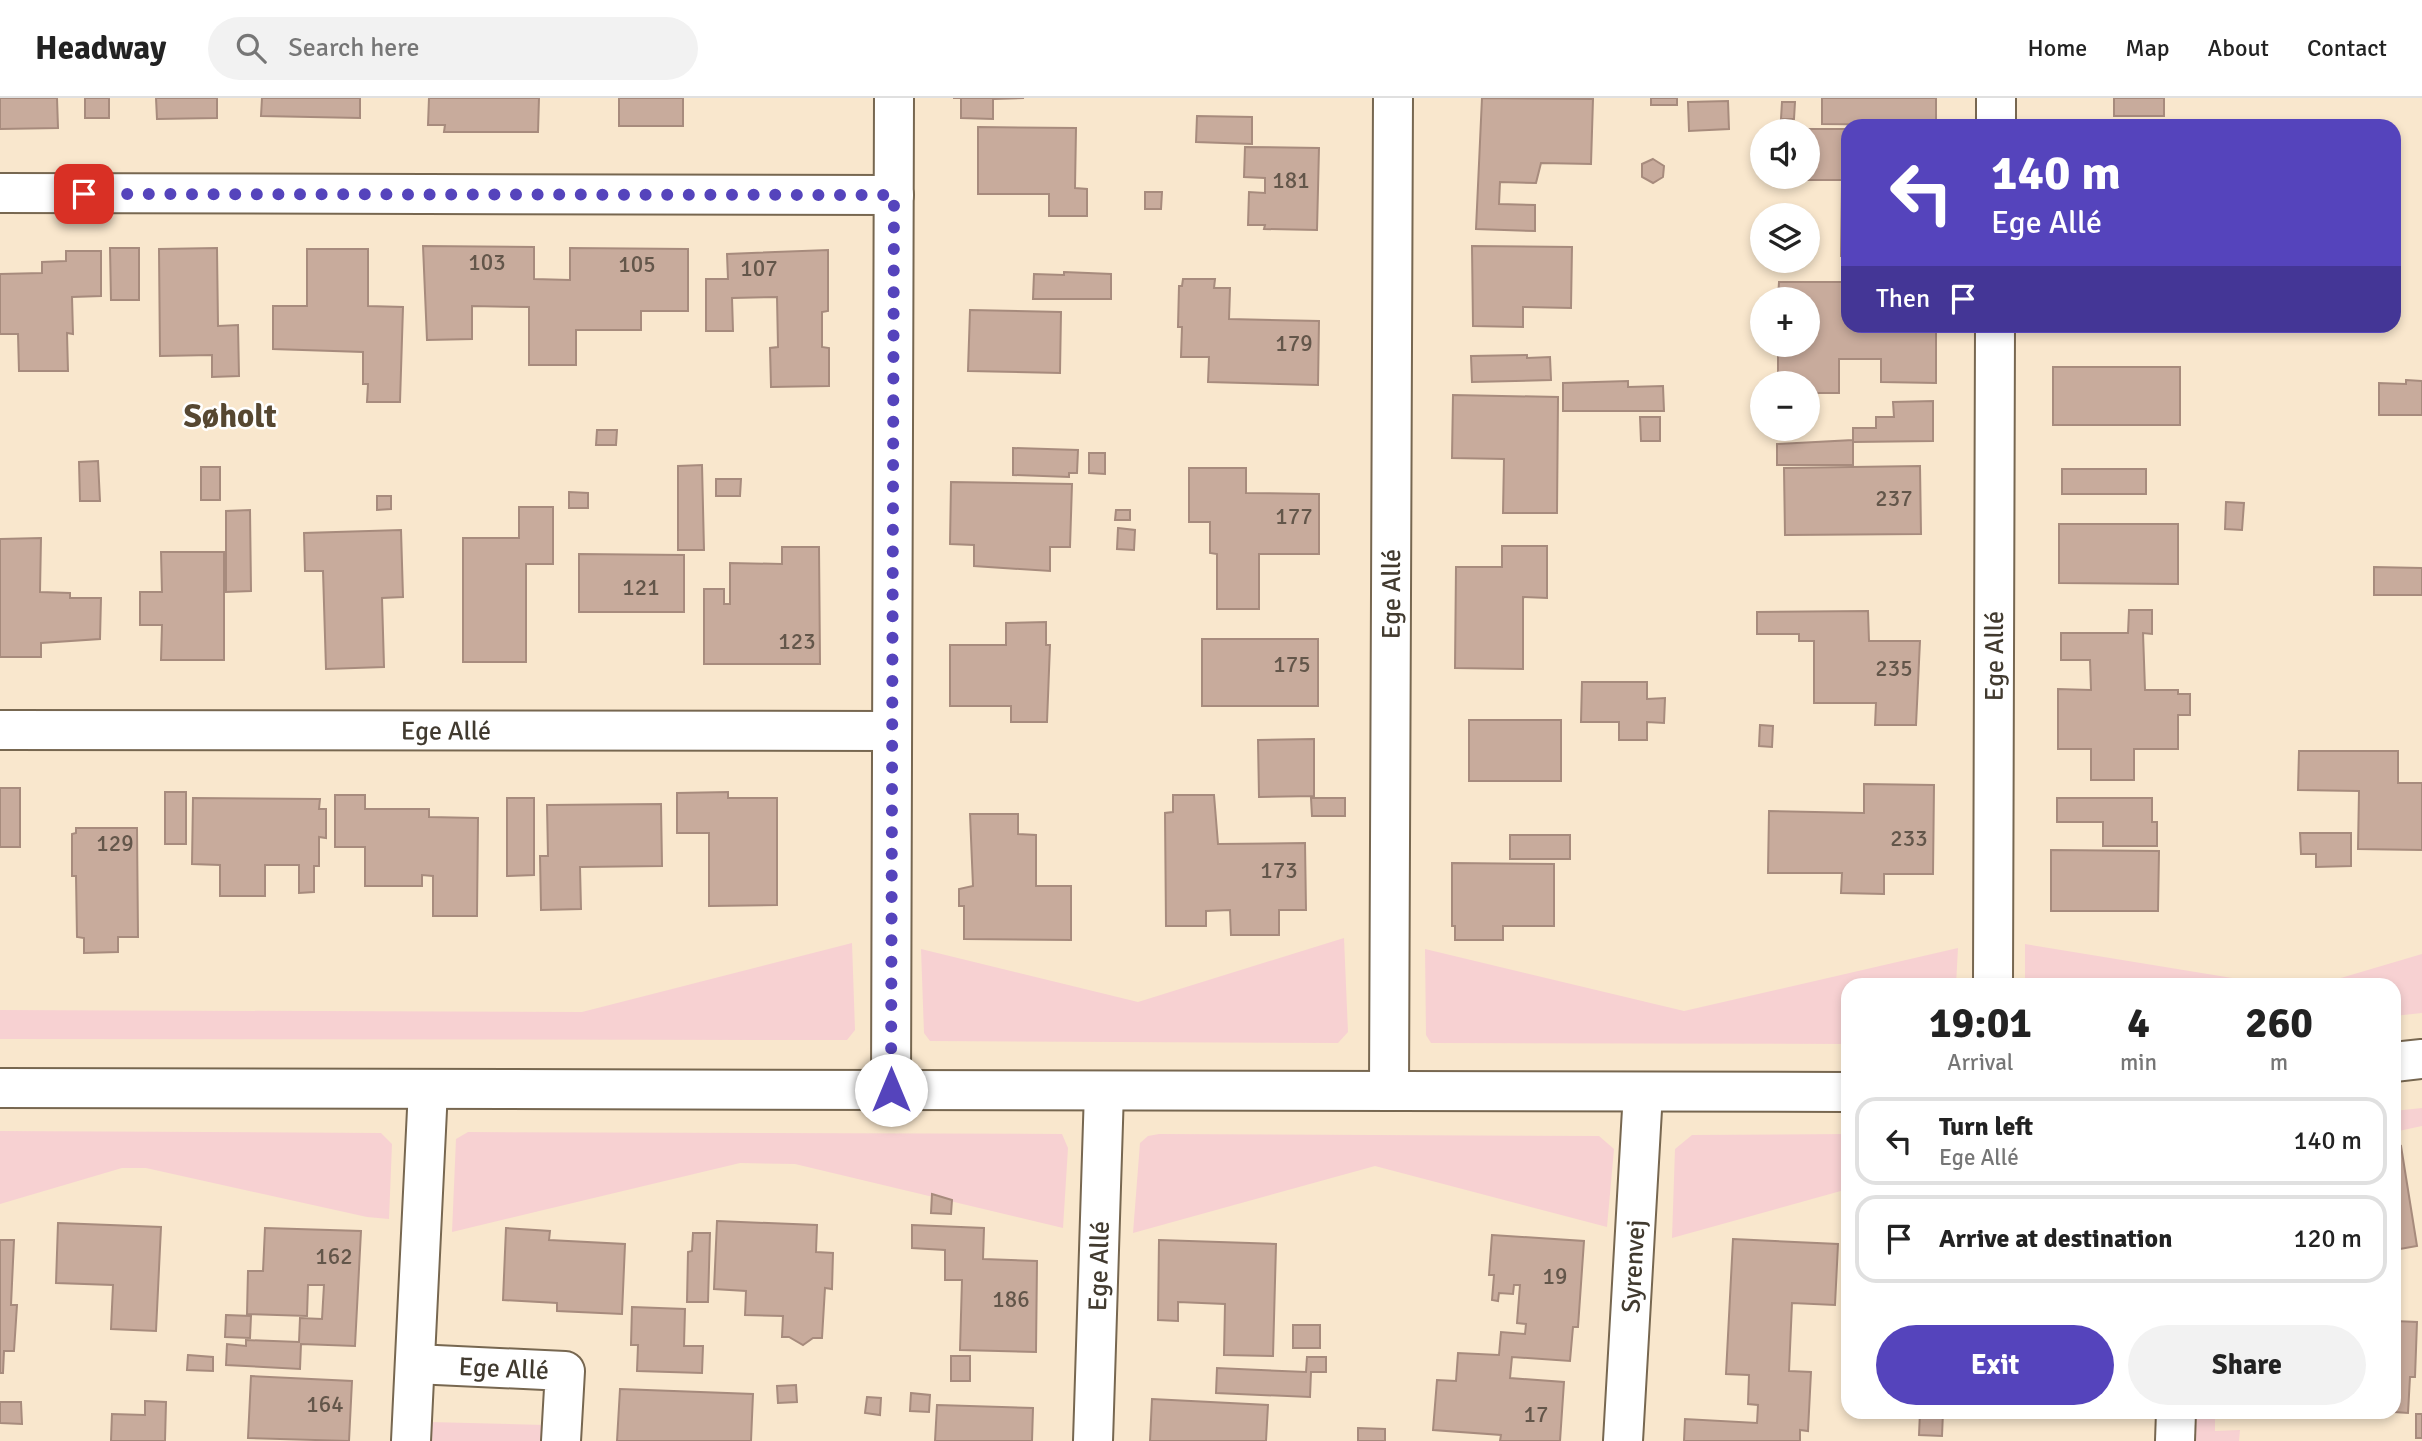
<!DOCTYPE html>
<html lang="en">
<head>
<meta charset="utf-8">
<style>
  :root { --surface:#fff; --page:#f2f2f2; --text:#222; --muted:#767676; --line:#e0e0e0; --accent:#5544bc }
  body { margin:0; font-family:Signika,sans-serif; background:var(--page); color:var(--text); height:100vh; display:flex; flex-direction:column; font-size:26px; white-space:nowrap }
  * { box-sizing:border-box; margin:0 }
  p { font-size:23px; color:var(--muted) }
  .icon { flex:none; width:38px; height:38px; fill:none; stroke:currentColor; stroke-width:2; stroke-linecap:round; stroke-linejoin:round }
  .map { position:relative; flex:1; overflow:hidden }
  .drawer { position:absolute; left:1841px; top:880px; width:560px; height:441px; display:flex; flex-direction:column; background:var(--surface); border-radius:21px; box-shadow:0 4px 10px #0003 }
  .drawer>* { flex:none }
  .guide { position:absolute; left:1841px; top:21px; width:560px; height:214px; border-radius:21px; box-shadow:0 4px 10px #0003; background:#5544bc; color:#fff; overflow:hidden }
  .tools { position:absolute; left:1750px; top:21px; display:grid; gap:14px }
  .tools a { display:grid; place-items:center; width:70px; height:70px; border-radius:50%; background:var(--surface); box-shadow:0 4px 10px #0003; font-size:35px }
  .pin { position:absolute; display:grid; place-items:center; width:60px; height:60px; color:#fff; margin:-30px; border-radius:14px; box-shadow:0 4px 10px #0006 }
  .me { position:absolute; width:77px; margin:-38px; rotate:0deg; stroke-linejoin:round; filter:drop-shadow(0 0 5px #0008) }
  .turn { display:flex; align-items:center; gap:24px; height:147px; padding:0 35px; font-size:32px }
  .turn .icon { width:91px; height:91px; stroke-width:2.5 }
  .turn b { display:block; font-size:49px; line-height:60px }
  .then { display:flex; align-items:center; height:66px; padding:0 35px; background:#0003; gap:14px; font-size:26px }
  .eta { display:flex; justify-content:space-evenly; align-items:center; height:119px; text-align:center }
  .eta b { font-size:42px; font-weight:700; line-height:49px }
  .button { display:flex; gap:14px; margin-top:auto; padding:14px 35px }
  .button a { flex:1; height:80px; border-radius:42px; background:var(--accent); color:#fff; font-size:28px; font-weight:700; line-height:80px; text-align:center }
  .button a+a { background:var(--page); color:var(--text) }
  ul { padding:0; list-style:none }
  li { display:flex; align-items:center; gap:21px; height:88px; margin:0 14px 10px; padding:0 21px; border:4px solid var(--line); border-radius:21px }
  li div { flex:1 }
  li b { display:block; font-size:26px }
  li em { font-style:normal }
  header { display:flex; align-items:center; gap:42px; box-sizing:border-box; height:98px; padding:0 35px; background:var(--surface); border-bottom:2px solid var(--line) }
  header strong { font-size:33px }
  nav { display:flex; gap:38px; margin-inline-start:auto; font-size:24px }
  .search { width:490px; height:63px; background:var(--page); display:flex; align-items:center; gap:18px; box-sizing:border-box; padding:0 24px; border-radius:38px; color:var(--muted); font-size:26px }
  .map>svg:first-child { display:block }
</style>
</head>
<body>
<header>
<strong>Headway</strong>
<div class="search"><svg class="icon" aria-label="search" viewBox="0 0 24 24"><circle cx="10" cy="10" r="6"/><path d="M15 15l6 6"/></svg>Search here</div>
<nav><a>Home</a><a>Map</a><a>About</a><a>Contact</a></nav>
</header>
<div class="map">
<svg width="2422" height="1343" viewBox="0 0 2422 1343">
  <rect width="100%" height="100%" fill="#f9e7cd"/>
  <path fill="#f7d1d2" d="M1344,840L1348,934L1338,945L930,943L924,935L921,851L1138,904Z
    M852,845L855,932L847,942L0,941V912L582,914Z
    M2025,846L2275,887H2025Z
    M1958,850L1956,887H1848V946L1431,945L1426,937L1425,851L1684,913Z
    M2422,856V915L2394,918V887H2317Z
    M2422,1010V1028L2394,1034V1013Z
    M0,1033L381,1035L392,1046L389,1121L367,1119L146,1070H122L0,1106Z
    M468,1034L1062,1036L1068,1050L1063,1130L795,1066L740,1065L452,1134L456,1041Z
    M1159,1036L1599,1038L1614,1051L1607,1129L1375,1068L1133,1135L1140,1045L1148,1038Z
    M1848,1036V1091L1672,1140L1675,1051L1692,1037Z
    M2195,1314H2215V1333L2240,1332L2239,1343H2194Z
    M429,1324L545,1327L544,1343H428Z"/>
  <path fill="#c8ab9c" stroke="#a78b7d" stroke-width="2" d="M0,0H57L58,30L0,31Z
    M85,0H109V20H85Z
    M156,0H217V20L157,21Z
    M262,0H360V20L261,18Z
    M429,0H539L538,34H444L445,27H428Z
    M619,0H683V28H619Z
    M953,0H1024L993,1V21L961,20V0Z
    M1482,0L1593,1L1591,66L1541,65L1536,85L1500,84L1499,106L1535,107V133L1476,131Z
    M1651,0H1677V7H1651Z
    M1822,0H1936V27L1822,26Z
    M2114,0H2164V18H2114Z
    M1728,3L1729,31L1689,33L1688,4Z
    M1782,4H1795L1794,21H1781Z
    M1197,18L1252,19V46L1196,44Z
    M978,29L1076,30L1075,90L1087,91V118H1049V96H978Z
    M1798,31H1848V158H1841L1842,82H1798V79H1808V33Z
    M1245,49L1319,50L1317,132L1264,131L1265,127H1248L1249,94L1265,95V80L1244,79Z
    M1653,61L1664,68L1663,79L1653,85L1642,79V66Z
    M1145,94H1162L1161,111H1145Z
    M423,148L534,149V181L570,182V150L688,151V213H641V232H576V267H529V209L472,208V241L427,242Z
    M1472,148L1572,149L1571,210L1523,209V229L1473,228Z
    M110,150H139V202H111Z
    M217,150L218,228L238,227L239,278L212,279V257L160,258L159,151Z
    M307,151H368V208L403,209L400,304H367L368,286H363V254L273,251V208H307Z
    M828,152V213L822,214V249L829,250V288L771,289L770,250L778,249L777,199L732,200L733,233H706V181H728L727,156Z
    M66,153H101V198L72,199L73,236L67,235L68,273H19L18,236H0V176L42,175V164L66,163Z
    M1064,174L1111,176V201H1033L1034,176L1064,177Z
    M1183,181H1215L1214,190H1230L1229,221L1319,223L1318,287L1208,284L1209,259H1181L1182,229H1178L1179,188H1182Z
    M1779,184H1848V228H1936V285L1881,284V261H1839V295H1808V285H1778V247H1808V201H1778Z
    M970,212L1061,214L1060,275L968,273Z
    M1527,257V260L1550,259L1551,282L1472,284L1471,258Z
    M2053,269H2180V327H2053Z
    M2406,282L2422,283V317H2379V285L2406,286Z
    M1628,283V289L1663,288L1664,313H1563V285Z
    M1453,297L1558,299L1557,415H1503L1504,361L1452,360Z
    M1933,303V343L1853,344V367H1777V346L1853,342V330H1876V319H1894L1893,304Z
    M1640,319H1660V343H1641Z
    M597,332H617L616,347H596Z
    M1013,350L1078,352L1077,375H1069V379L1013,377Z
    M1089,355H1105V376L1089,375Z
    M98,363L100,403H80L79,364Z
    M702,367L704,452H678V368Z
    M1920,368L1921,436L1785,437L1784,370Z
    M201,369H220V402H201Z
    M1189,370H1246V395L1319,396V456H1259V511H1217V456L1210,455V424H1189Z
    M2062,371H2146V396H2062Z
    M716,381H741L740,398H716Z
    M951,384L1072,386L1070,449H1050V473L974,468V447L950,446Z
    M569,394L588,395V410H569Z
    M377,398H391V411L377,412Z
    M2226,404L2244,405L2242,432L2225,431Z
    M519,409H553V466H526V564H463V440H519Z
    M250,412L251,493L226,494V413Z
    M1116,412H1130V422H1115Z
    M2059,426H2178V486L2059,485Z
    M1118,430L1135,432L1134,452L1117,451Z
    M401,432L403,499L382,500L384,569L326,571L323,473H305L304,435Z
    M41,440L40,494L70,495V500H101L100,541L41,545V559H0V441Z
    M1502,448H1547V500L1523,499V571L1455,570L1456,469H1502Z
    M782,449H819L820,566H704V491H724V506H730V465L782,466Z
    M161,454H224V562H161L162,527H140V494H162Z
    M579,456L684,457V514H579Z
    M2374,469L2422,470V497H2374Z
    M2129,512H2152V536L2143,535L2145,592H2178V596H2190V617H2178V651H2134V682H2091V651H2058V591L2091,592L2090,562H2061V535H2128Z
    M1868,513L1869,543H1920L1916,627H1875L1876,605H1814V543H1799V536H1757V514Z
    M1046,524V547H1050L1047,624H1011V608H950V547H1006V525Z
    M1202,541H1318V608H1202Z
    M1582,584H1647V601L1665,600L1664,625L1647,624V642H1619V624H1581Z
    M1469,622H1561V683H1469Z
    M1760,627L1773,628L1772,649L1759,648Z
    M1314,641V698L1259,699L1258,642Z
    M2299,653H2398V685H2422V752L2358,751L2359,693L2298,692Z
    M1864,686L1934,687L1933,776H1884V796L1841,795L1842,775H1768L1769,713L1864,715Z
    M0,690H20V749H0Z
    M165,694H186V746H165Z
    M728,694V700H777V807L709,808V735H677V695Z
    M335,697H365V711H429V719L478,720L477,818H433V778L422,777V788H365V749H335Z
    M1173,697H1214L1218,746L1305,745L1306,812H1279V837H1231L1230,812L1206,813V828H1166L1165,715L1173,714Z
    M193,700L320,701L319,711H326V740L319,739V768H314V794L299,795V767H265V798H220V767L192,766Z
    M507,700H534V777L507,778Z
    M1311,700H1345V718H1312Z
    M2057,700H2152V724H2157V748H2103V724H2057Z
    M661,706L662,768L580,769L581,811L541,812L540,758H548L547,707Z
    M970,716H1018V736L1036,737V788H1071V842L964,841V808H959V791L973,788Z
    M76,730H137L138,839H118V854L84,855V840L77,839L76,778H72V736L76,735Z
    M2300,735H2351V768L2316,769V756H2301Z
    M1510,737H1570V761H1510Z
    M2051,752L2159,753L2158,813H2051Z
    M1452,765L1554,766V828H1503V842H1455V828H1452Z
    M2401,1048L2417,1148L2394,1152V1050Z
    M932,1096L952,1102L951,1116L931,1115Z
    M717,1123L817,1127L816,1154L833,1155L832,1191L825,1190L822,1240H813L803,1247L789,1239H782L783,1218L745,1217L746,1193L714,1191Z
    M58,1125L161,1129L156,1233L111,1231L113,1187L56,1185Z
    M912,1127L984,1130L983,1161L1037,1163L1036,1254L960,1252L962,1182H945V1152L912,1150Z
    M265,1130L361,1133L355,1248L301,1246L300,1271L226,1267L227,1246L246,1248V1242L299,1244L300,1220L322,1221L324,1187H308L307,1218L247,1216L248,1173H263Z
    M506,1130L550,1133L549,1142L625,1146L622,1216L557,1213V1205L503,1202Z
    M693,1135H710L708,1204H687L688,1154L692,1153Z
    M1492,1137L1584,1143L1578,1229H1573L1570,1263L1512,1259L1510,1280L1564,1284L1560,1343H1500L1501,1337L1433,1332L1437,1282L1456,1283L1458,1255L1499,1257L1501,1234L1525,1236L1526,1226L1517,1225L1520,1187H1514L1513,1196L1499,1195L1498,1203L1492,1202L1494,1177H1489Z
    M1733,1141L1838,1146L1835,1207L1792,1205L1789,1273L1811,1274L1808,1333L1800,1332V1343H1684L1685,1321L1757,1325L1758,1307L1748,1306L1749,1277L1726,1276Z
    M0,1142H14L11,1207H17L14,1253H4L3,1275H0Z
    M1159,1142L1276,1146L1273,1258L1224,1257L1225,1206L1178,1204V1223L1158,1222Z
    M632,1209L685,1211L684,1248H703L702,1275L637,1273L638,1247H631Z
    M226,1217L251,1218L250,1240L225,1239Z
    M2394,1223L2417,1224L2415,1279H2410L2408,1315L2394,1314Z
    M1293,1227H1320V1250H1293Z
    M188,1257L213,1259V1273L187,1272Z
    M951,1258H970V1283H951Z
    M1307,1259H1326V1274H1311L1310,1299L1216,1295L1217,1270L1306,1274Z
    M251,1278L352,1283L349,1343L248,1340Z
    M796,1287L797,1304L778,1305L777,1288Z
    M620,1291L753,1296L751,1343H617Z
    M911,1295L930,1297L929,1314L910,1313Z
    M867,1299L881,1300L880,1317L865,1315Z
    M1152,1301L1268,1307L1266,1343H1150Z
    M145,1303L166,1304L165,1343H111L112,1316L145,1317Z
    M0,1304H21L22,1326L0,1325Z
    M937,1307L1033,1310L1032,1343H935Z
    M1920,1314H1943L1942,1338L1919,1337Z
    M2416,1316H2422V1340H2416Z
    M1358,1330L1385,1331V1343H1358Z"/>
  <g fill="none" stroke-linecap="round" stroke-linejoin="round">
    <g stroke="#776750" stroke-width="42">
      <g id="minor">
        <path d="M1996,28V0"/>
        <path d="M0,95L894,97"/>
        <path id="s1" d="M0,632L892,633"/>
        <path id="s2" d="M1993,887L1995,228"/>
        <path d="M2394,964L2422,961"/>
        <path d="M0,990L1848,994"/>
        <path d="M891,992L894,0"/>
        <path id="s3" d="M1389,993L1393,0"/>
        <path id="s4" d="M415,1266L565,1273L561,1343"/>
        <path d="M411,1343L428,991"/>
        <path id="s5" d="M1093,1343L1104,993"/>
        <path id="s6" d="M1623,1343L1643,994"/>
        <path d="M2175,1343L2176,1314"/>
      </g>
    </g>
    <use href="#minor" stroke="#fff" stroke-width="38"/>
  </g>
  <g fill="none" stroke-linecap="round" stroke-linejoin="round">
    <path stroke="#5544bc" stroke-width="12" stroke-dasharray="0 21.6" d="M84,96L894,97L891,992"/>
  </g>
  <g text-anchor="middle" stroke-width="5" stroke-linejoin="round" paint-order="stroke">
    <g font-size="23" fill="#63564a">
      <text x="1291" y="90">181</text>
      <text x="487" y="172">103</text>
      <text x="637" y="174">105</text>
      <text x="759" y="178">107</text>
      <text x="1294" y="253">179</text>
      <text x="1894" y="408">237</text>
      <text x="1294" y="426">177</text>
      <text x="641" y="497">121</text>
      <text x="797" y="551">123</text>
      <text x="1292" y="574">175</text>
      <text x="1894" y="578">235</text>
      <text x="1909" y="748">233</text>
      <text x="115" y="753">129</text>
      <text x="1279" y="780">173</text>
      <text x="334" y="1166">162</text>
      <text x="1555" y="1186">19</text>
      <text x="1011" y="1209">186</text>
      <text x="325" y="1314">164</text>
      <text x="1536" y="1324">17</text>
    </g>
    <g font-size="26" fill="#413a2f" stroke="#fff">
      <text dy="9" stroke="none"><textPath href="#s3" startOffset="497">Ege Allé</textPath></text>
      <text dy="9" stroke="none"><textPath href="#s2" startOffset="329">Ege Allé</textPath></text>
      <text dy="9" stroke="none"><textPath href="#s1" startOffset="446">Ege Allé</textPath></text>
      <text dy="9" stroke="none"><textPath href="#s5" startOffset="175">Ege Allé</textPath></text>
      <text dy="9" stroke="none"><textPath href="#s6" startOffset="175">Syrenvej</textPath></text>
      <text dy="9" stroke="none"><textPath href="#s4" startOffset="89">Ege Allé</textPath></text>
    </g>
    <g font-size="33" font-weight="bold" fill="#564731" stroke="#fff">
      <text x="230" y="329">Søholt</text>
    </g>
  </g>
</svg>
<div class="tools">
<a><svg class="icon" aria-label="sound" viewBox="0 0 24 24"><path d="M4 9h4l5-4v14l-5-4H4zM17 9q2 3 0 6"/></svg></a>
<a><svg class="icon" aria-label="layers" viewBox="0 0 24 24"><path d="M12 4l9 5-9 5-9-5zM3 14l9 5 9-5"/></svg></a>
<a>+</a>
<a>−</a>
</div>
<div class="pin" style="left:84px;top:96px;background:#d93025"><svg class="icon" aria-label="arrive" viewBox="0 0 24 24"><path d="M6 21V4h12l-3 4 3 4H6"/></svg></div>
<svg class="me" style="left:891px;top:992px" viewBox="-20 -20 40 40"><circle r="19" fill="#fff"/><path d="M0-13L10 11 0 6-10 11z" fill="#5544bc"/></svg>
<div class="guide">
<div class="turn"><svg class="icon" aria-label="left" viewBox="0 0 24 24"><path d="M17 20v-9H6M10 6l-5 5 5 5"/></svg><div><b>140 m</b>Ege Allé</div></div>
<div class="then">Then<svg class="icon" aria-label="arrive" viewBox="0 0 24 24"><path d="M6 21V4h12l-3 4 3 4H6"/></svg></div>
</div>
<section class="drawer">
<div class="eta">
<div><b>19:01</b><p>Arrival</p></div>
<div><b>4</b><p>min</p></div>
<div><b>260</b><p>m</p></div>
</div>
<ul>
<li><svg class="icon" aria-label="left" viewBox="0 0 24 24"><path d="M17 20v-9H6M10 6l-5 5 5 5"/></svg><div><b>Turn left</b><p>Ege Allé</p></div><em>140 m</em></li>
<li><svg class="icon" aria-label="arrive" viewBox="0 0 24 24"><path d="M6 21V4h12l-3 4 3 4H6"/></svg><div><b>Arrive at destination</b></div><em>120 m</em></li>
</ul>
<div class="button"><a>Exit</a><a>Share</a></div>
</section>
</div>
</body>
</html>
